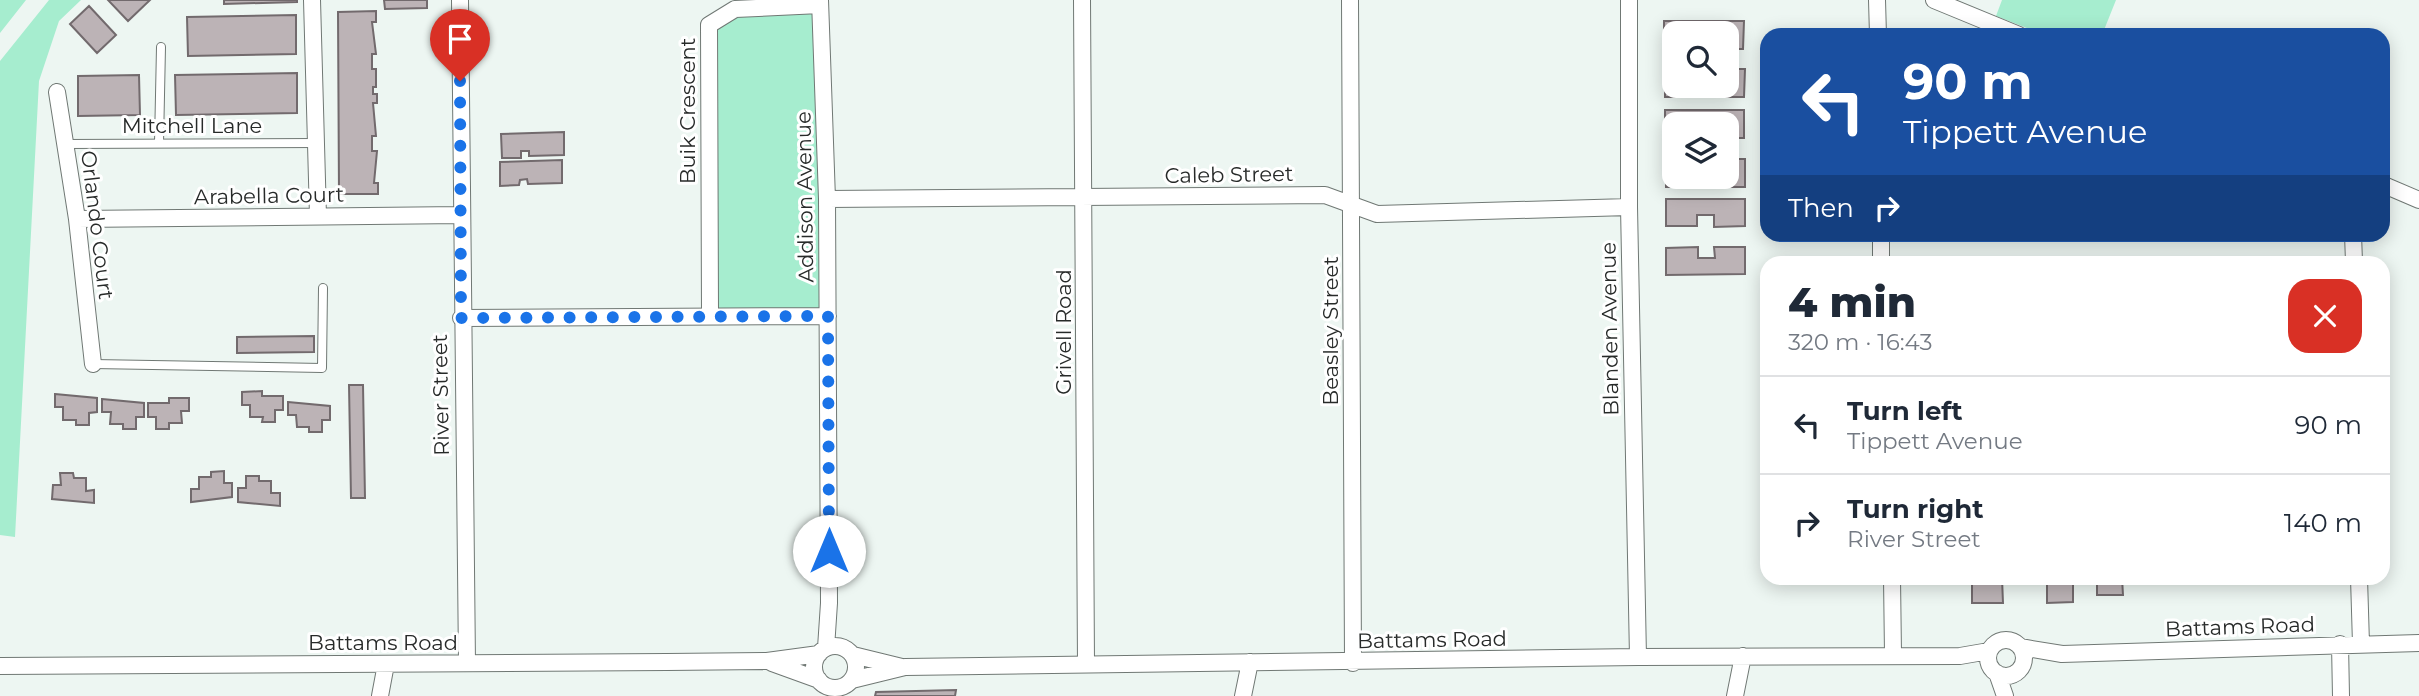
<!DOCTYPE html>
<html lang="en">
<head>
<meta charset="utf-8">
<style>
  :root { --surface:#fff; --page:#f2f2f3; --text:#1f2937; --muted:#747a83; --line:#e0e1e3 }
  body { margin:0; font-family:Montserrat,sans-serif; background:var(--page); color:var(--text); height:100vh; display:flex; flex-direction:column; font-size:26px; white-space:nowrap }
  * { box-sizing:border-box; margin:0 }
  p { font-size:23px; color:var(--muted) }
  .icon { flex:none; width:38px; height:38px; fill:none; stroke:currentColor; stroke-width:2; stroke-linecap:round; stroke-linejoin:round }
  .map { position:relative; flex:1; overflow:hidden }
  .sheet { position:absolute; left:1760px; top:256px; width:630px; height:329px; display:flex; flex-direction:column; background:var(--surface); border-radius:21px; box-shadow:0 4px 18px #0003 }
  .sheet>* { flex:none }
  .hud { position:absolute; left:1760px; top:28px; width:630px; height:214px; border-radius:21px; box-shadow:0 4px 18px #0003; background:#1a4fa0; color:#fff; overflow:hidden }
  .fabs { position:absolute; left:1662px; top:21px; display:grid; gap:14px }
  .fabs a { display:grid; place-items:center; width:77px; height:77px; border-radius:14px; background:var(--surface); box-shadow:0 4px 18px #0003; font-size:35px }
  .pin { position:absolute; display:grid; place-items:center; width:60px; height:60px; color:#fff; margin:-72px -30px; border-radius:50% 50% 50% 0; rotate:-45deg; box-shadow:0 0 7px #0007 }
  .pin .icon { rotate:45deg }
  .me { position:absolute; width:77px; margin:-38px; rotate:0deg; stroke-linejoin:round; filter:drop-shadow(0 0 5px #0008) }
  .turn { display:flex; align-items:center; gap:24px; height:147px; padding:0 28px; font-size:32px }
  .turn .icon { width:91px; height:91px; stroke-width:2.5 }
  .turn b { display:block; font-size:49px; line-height:60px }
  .then { display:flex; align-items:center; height:66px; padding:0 28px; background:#0003; gap:14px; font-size:26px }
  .round { display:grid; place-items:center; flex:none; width:74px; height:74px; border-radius:21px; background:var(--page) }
  .overview { display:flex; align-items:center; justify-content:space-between; height:119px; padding:0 28px }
  h1 { font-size:42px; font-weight:800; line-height:52px }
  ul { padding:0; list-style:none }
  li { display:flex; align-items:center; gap:21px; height:98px; padding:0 28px; border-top:2px solid var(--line) }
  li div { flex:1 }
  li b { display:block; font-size:26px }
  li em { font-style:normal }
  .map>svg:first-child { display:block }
</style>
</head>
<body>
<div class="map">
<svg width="2419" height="696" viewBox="0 0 2419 696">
  <rect width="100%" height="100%" fill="#edf6f2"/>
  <path fill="#a6edcf" d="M0,0H26L0,33Z
    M49,0H81L59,21L39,81L15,537L0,535V61Z
    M2002,0H2116L2102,35H2045L1996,16Z
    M820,5L828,316L710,314L709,25L720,15Z"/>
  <path fill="#bcb3b6" stroke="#726a6d" stroke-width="2" d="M108,0H150L128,21Z
    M224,0H297V2L224,4Z
    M384,0H427V8L385,9Z
    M89,6L116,35L97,53L70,24Z
    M376,11V22H372L376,54H372V69H376V87H373V94H377V103H373L376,136H372V151H377L374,183H378V194H339L338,12Z
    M296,15V54L188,56L187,17Z
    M1664,21H1744L1743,49H1727V33H1675V48H1664Z
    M1727,69H1745L1744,97H1665V70H1675V86H1727Z
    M297,73V113L176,115L175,75Z
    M139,75L140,115L78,116V76Z
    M1665,110H1744V138H1727V124H1675V137H1665Z
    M564,132V155L529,156V151H521V158H502L501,134Z
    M1727,159H1745V187H1666V160H1675V177H1727Z
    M562,160V183L528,184L527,179L520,180L519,185L500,186V162Z
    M1666,199H1745V226L1714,227V215H1697V226H1666Z
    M1698,247V258H1715L1714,247H1745V274L1666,275V248Z
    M314,336V352L237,353V337Z
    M349,385H363L365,498H351Z
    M262,391V396H283V410H275V422H262L263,417H250V405H242V392Z
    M55,394L97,398V412L89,413V425H76V420H63V407H55Z
    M169,398H189V411H181L182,423H169V429H156V417H148V403H169Z
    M102,399L144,403V417H136V429H123V424H110L111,412H102Z
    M288,402L330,406V420H322V432H309V427H297L296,415H288Z
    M224,471V483H232V497L191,502V489H199V477H211V472Z
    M60,473H73L74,478H86V491L94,490V503L52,499L53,485H61Z
    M246,476H259V481H271V493H280V506L238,502V488H246Z
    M1972,578H2002L2003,603H1972Z
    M2047,578H2073V602L2047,603Z
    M2097,578H2122L2123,595H2097Z
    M956,690L955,696H875L876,692Z"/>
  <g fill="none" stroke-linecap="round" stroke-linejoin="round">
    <g stroke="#707874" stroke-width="10">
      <path id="service" d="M159,143L161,47
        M65,144L318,143
        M93,364L322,368L323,288"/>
    </g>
    <g stroke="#707874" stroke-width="18">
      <path id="minor" d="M312,0L318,216
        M460,0L467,663
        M820,0L827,199L829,603L826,648
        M1082,0L1086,664
        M1350,0L1353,663
        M1629,0V207L1638,657
        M1877,0L1878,35
        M1934,0L2019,35
        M57,92L77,219L93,364
        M2384,185L2419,200
        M827,199L1325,195L1377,214L1629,207
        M77,219L461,215
        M1881,234V262
        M2353,234L2354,262
        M710,314L709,25L735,9L820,5
        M461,318L828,316
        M1892,578L1893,654
        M2359,578L2361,644
        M1988 658a18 18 0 1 1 36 0a18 18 0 1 1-36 0Z
        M2340,644L2341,696
        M814 667a21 21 0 1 1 42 0a21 21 0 1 1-42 0Z
        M2020,647L2062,654L2419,643
        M853,655L902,667
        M772,663L819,680
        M0,666L667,662L767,661L819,654
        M1997,673L2005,696
        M852,680L905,667L1638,657L1960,656L1989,651
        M380,696L386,664
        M1243,696L1250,662
        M1735,696L1743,656"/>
    </g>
    <use href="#service" stroke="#fff" stroke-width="8"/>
    <use href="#minor" stroke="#fff" stroke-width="16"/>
  </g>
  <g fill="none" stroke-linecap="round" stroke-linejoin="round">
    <path stroke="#1a73e8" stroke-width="12" stroke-dasharray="0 21.6" d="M460,81L461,318L828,316L829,551"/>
  </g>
  <g text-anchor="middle" stroke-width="6" stroke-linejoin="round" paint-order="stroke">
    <g font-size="21" fill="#272a29" stroke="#fff">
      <text transform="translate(688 111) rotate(-90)" y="7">Buik Crescent</text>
      <text x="192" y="133">Mitchell Lane</text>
      <text transform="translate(1229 175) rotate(-1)" y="7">Caleb Street</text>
      <text transform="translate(269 196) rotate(-1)" y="7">Arabella Court</text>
      <text transform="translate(805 197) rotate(-91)" y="7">Addison Avenue</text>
      <text transform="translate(97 225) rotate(83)" y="7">Orlando Court</text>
      <text transform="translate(1610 329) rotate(-91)" y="7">Blanden Avenue</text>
      <text transform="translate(1331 331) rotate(-90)" y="7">Beasley Street</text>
      <text transform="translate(1064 332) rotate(-90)" y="7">Grivell Road</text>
      <text transform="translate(441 395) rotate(-91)" y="7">River Street</text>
      <text transform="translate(2240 627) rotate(-2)" y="7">Battams Road</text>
      <text transform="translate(1432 640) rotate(-1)" y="7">Battams Road</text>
      <text x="383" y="650">Battams Road</text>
    </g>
  </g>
</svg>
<div class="fabs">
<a><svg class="icon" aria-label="search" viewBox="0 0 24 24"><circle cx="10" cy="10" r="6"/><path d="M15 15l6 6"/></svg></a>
<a><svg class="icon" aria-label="layers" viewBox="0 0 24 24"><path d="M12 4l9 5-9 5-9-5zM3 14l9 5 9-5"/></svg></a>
</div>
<div class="pin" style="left:460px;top:81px;background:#d93025"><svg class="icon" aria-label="arrive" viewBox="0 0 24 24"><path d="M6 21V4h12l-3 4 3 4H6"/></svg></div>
<svg class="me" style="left:829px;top:551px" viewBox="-20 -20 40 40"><circle r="19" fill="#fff"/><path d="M0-13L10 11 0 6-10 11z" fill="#1a73e8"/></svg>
<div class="hud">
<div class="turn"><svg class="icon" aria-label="left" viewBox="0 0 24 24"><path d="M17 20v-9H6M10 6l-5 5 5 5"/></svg><div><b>90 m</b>Tippett Avenue</div></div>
<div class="then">Then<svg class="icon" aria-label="right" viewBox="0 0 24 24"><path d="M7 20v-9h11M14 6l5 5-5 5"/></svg></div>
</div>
<section class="sheet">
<div class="overview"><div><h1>4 min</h1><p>320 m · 16:43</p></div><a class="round" style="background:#d93025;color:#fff"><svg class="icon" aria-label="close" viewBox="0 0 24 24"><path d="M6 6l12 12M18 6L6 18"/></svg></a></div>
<ul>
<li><svg class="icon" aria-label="left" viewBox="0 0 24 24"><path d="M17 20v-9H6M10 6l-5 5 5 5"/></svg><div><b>Turn left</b><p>Tippett Avenue</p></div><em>90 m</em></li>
<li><svg class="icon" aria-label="right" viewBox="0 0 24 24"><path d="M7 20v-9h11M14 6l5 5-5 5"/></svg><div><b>Turn right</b><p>River Street</p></div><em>140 m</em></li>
</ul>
</section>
</div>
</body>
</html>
